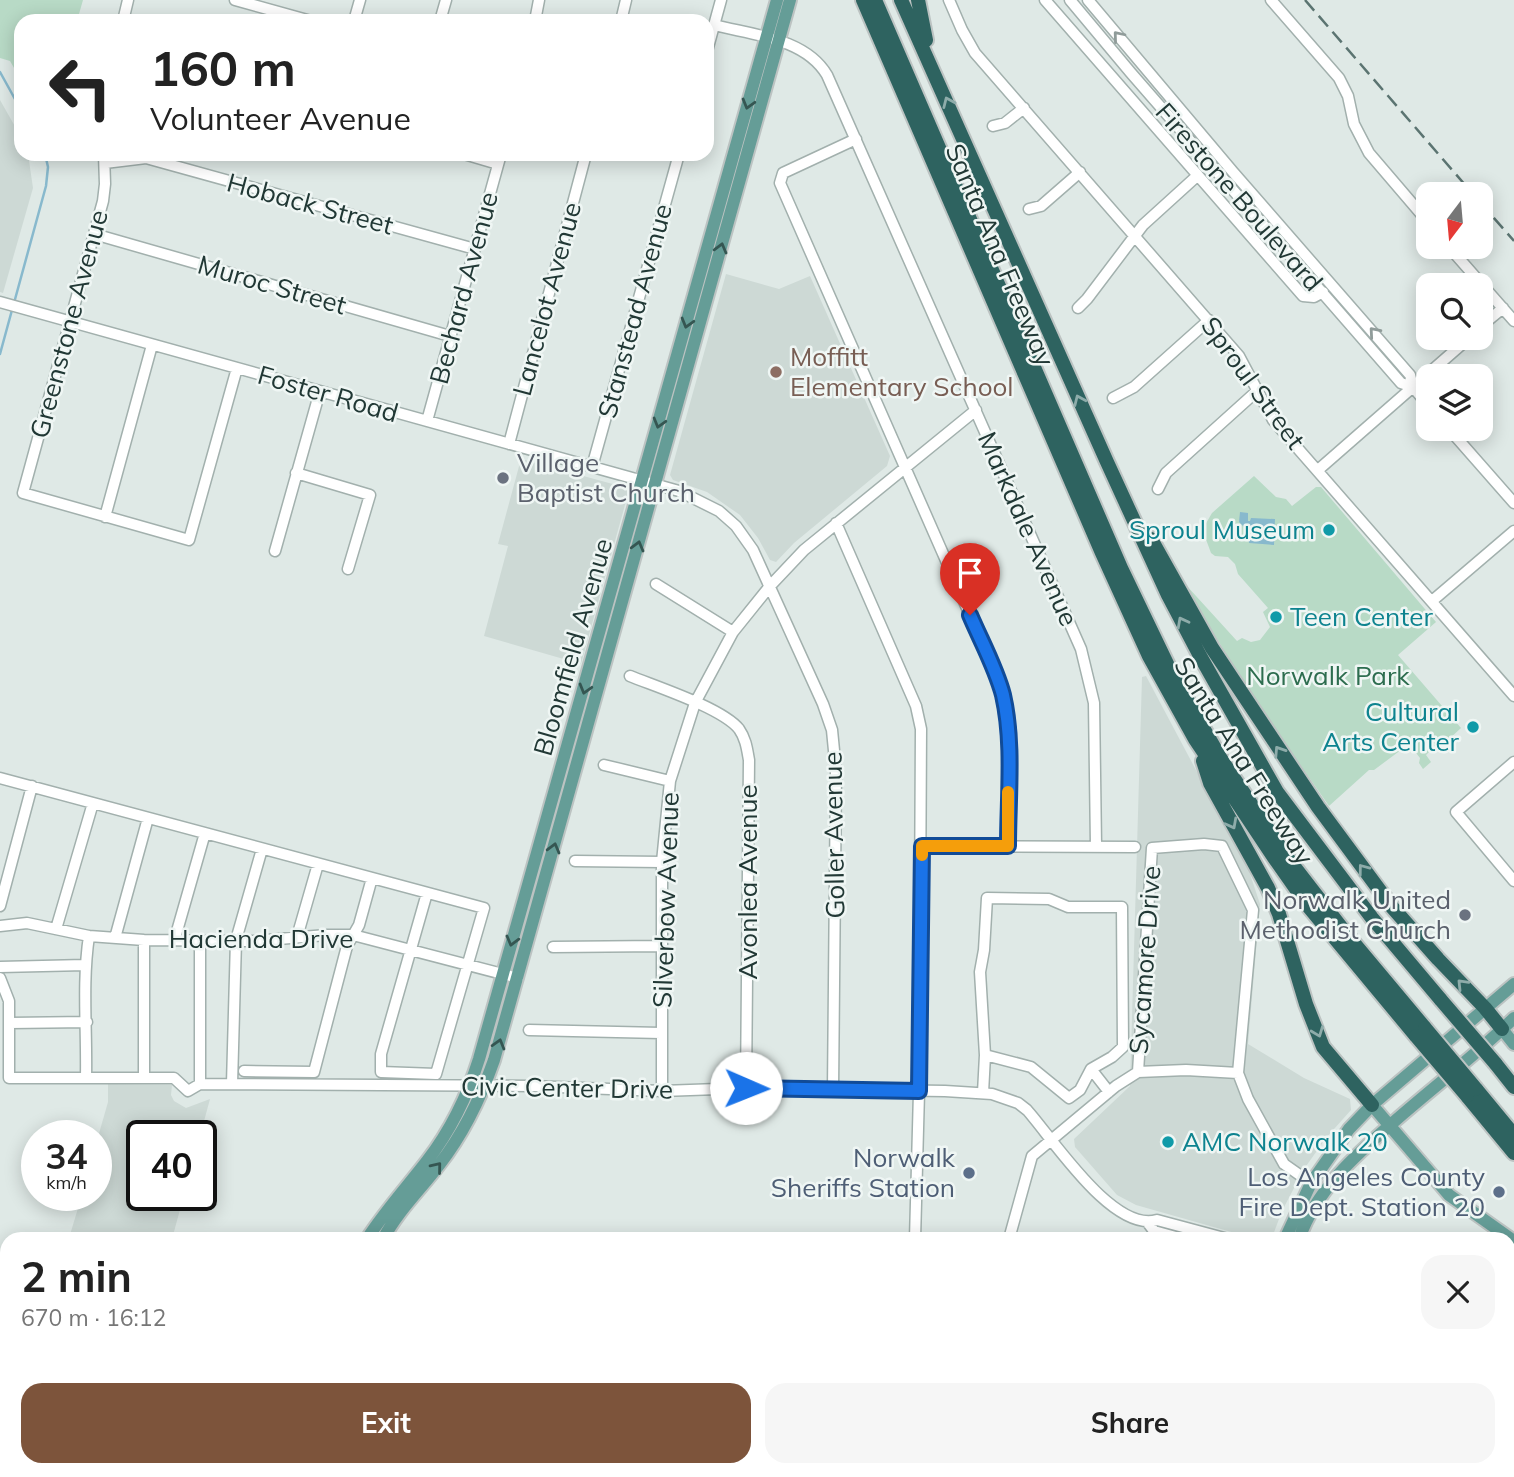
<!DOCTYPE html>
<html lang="en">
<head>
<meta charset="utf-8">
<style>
  :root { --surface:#fff; --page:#f6f6f6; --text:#222; --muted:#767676; --accent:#7d543b }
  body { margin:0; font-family:Mulish,sans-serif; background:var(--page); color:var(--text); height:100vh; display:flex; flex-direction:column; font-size:26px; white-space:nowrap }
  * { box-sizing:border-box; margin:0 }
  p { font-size:23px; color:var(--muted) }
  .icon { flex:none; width:38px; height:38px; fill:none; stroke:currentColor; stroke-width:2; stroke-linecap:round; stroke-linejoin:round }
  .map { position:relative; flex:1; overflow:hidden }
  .details { position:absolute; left:0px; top:1232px; width:1516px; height:245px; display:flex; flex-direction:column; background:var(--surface); border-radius:21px 21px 0 0; box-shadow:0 4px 18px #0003 }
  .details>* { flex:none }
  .banner { position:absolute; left:14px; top:14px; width:700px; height:147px; border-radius:21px; box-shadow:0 4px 18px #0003; background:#fff; color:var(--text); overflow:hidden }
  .needle { width:46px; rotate:196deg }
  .controls { position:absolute; left:1416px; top:182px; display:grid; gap:14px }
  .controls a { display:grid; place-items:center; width:77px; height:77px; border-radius:14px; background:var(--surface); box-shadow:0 4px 18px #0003; font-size:35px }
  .speed { position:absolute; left:21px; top:1120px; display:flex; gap:14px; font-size:35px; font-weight:700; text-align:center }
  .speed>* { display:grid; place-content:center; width:91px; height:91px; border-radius:50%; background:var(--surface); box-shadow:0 4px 18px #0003; line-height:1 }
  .speed small { font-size:18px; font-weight:400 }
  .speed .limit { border:4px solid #111; border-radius:10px; background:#fff; color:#111 }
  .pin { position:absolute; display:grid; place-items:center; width:60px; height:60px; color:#fff; margin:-72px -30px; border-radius:50% 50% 50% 0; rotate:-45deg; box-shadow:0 0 7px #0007 }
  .pin .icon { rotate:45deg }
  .me { position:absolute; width:77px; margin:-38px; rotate:91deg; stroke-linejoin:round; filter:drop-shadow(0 0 5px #0008) }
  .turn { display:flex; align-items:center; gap:24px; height:147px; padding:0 21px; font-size:32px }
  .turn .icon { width:91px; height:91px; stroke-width:2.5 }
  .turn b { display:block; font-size:49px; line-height:60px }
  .round { display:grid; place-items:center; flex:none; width:74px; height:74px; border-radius:21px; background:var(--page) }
  .headline { display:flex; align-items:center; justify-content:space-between; height:119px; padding:0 21px }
  h1 { font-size:42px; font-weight:700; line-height:52px }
  .button { display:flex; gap:14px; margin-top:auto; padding:14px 21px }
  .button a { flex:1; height:80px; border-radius:21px; background:var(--accent); color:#fff; font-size:28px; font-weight:700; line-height:80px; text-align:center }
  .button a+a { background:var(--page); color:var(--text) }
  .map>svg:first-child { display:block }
</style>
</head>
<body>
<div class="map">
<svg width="1514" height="1477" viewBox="0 0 1514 1477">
  <rect width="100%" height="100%" fill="#dfe9e6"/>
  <path fill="#cdd9d5" d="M0,100L21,137V154H28L33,188L3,293L0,292Z
    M726,274L779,289L810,276L890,456L887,466L794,543L776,562L770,560L758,538L740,515L707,492L673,480L670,475Z
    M521,459L620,486L626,489L628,494L581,664L484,636L508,546L498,544Z
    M1146,676L1248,868L1260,904L1248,1044L1304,1078L1350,1099L1351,1110L1326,1138L1304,1169L1282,1211L1273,1235L1265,1239H1256L1136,1205L1117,1195L1075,1147L1074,1139L1130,1086L1142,677Z
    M108,1084L172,1085L171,1095L174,1101L186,1108L210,1099L200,1136H142V1195H184L172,1239L69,1238L82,1195H96V1144L108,1102Z
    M0,1296L7,1298V1470H278L276,1477H1L3,1454L0,1473Z
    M315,1470H624L633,1473L632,1477H313Z"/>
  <path fill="#b8dac6" d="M0,0H83L77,21H21V80L10,61L0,58Z
    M1254,476L1276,497L1286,499L1292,506L1316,487H1321L1436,622L1398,655L1461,728L1448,740L1444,737L1426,755L1431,762L1423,769L1419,763L1420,758L1409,744L1374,770H1369L1329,806C1277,732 1229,664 1186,585L1237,641L1242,638L1251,642L1260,640L1270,627L1263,612L1268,608L1238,574L1235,564L1228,557L1215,556L1211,553L1204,534L1205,525L1212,513Z
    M956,1470H1078L1103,1477H954Z"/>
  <path fill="#88b9cd" d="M1240,512L1248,513V521H1250L1251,518L1275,519L1274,545L1249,543L1248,531L1239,522Z"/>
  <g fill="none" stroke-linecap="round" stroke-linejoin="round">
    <path stroke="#88b9cd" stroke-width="2.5" d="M0,72L21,110
      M14,303L46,186L48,167L45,154
      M0,354L12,310"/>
    <g stroke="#a2b0ad" stroke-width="13">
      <path id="minor" d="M235,0L311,21
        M949,0L962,30L975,53L1239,356L1273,420L1514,696
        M1045,0L1303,296L1314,297L1323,292
        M1070,0L1131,73L1401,383L1413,387
        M1088,0L1233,172L1410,375L1413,387L1428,405
        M1271,0L1339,78L1348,96L1354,124L1369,153L1428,222
        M123,21L128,0
        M354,21L360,0
        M440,21L446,0
        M535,21L539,0
        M621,21L626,0
        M714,25C753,35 805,38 827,75L1081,649L1094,703L1096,846
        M707,51L721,0
        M993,126L1005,123L1024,108
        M856,139L783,173L780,183L999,681L1008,736V846
        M104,154L105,184L103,201L23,493L189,540L237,368
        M464,154L498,164
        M105,163L146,158L475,249
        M1029,209L1041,206L1080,172
        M94,234L450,336
        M1449,247L1514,321
        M0,302L679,491L719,511L736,526L753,550L823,704L832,730L836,771L833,1090
        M1078,308L1087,299L1143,225L1197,176
        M1480,327L1503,308
        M1113,398L1134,387L1209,320
        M427,421L501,154
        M1449,429L1514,503
        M509,444L586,154
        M592,467L679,154
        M1318,470L1469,338
        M296,473L370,495L348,569
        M1158,489L1166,473L1257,391
        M105,517L152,345
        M836,523L916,706L921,729L919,1092L915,1239
        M275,551L320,391
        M656,584L733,632
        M1432,601L1514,531
        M630,676C657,687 722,708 739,729C746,739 747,749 749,760L746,1088
        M1514,762L1456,812L1514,881
        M604,765L670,781
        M0,778L484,908L436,1074L381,1072V1054L427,893
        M922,846L1135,847
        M575,861L662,862
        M0,906L32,786
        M0,926L27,923L89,936L144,940L255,941L326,935H353L518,978
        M56,929L93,803
        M297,937L318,864
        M115,938L148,818
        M175,938L205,833
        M144,940V1077
        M553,947L661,946
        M0,967L85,965
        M0,978L9,1001V1078H174L188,1091L200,1084L532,1086L662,1091L746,1088L945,1091L992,1094L1018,1103L1027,1110C1053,1139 1113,1233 1157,1220L1228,1239
        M10,1023L87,1022
        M529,1030L661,1033
        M1091,1069L1080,1090L1069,1098L1031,1067L985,1055L980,972L984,950L987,898L1049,899L1068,907H1122L1123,1047L1112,1057L1091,1069L1109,1092
        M244,1071L314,1072L347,946L359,925L372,878
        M1138,1072L1152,848L1204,844L1222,846L1253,910L1238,1073L1248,1099L1284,1164L1311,1183
        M86,1077C87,1030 82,983 89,936
        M200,1084V940
        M232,1084L236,940L262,849
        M662,1091V862L670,781L695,703L733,632L770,586L804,550L976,410
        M983,1093L985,1055
        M1148,1223L1154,1231L1183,1239
        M1009,1239L1032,1156L1116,1086L1138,1072L1186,1070L1238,1073
        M1508,1294L1514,1275
        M806,1477L808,1470
        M943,1477L945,1470
        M1456,1477L1458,1470"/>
    </g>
    <g stroke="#bcc3c2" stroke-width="16">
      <path id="major" d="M1502,1029L1514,1044
        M1372,1105L1449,1195L1514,1241
        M367,1239C385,1211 407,1187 427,1161C450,1131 468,1094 479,1059L777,0
        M383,1239C398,1211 420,1190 439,1165C464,1133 481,1097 494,1060L790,0
        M1285,1239L1311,1183L1349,1129L1372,1105L1514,984
        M1299,1239C1316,1189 1358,1153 1396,1120C1435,1086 1477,1054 1514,1018
        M0,1269L7,1271
        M0,1286L7,1288
        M659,1470L684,1477
        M718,1470L743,1477
        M682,1476L686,1471L690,1470L717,1477
        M295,1477L297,1470
        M1216,1477L1218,1470
        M1232,1477L1234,1470"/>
    </g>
    <g stroke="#bcc3c2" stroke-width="18">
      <path id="highway" d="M863,0L1102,553L1149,656L1195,739L1275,859L1308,906L1416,1036
        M875,0L1121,568L1171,672L1221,759L1286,856L1348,936L1425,1028
        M901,0L1107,462L1168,595L1199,654L1277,792L1372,918L1441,1000
        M918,0L926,40
        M1151,539L1212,648L1318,807L1392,907L1438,959L1485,1008L1502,1029
        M1203,761L1210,783L1268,888L1279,914L1306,1004L1323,1047L1372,1105
        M1495,1063L1514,1087
        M1476,1089L1514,1135
        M1467,1096L1514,1153"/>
    </g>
    <use href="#minor" stroke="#fff" stroke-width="10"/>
    <use href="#major" stroke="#659d97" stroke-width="12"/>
    <use href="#highway" stroke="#2e6360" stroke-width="14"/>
    <path stroke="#5b7471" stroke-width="2.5" stroke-dasharray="14 7" stroke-linecap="butt" d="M1305,0L1473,194
      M1480,202L1514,241"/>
    <g stroke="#bcc3c2" stroke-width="18" stroke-linecap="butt">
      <path id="highway-bridge" d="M1441,1000L1495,1063
        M1425,1028L1476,1089
        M1416,1036L1467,1096"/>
    </g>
    <use href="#highway-bridge" stroke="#2e6360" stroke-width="14"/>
  </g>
  <defs><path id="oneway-chevron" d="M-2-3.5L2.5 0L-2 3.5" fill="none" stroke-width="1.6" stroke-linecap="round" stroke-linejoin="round" transform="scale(1.75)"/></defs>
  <g stroke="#909c9a">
    <use href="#oneway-chevron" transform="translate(1118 36) rotate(-130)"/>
    <use href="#oneway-chevron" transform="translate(1374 332) rotate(-131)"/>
  </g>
  <g stroke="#8eacaa">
    <use href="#oneway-chevron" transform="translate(948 102) rotate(-114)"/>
    <use href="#oneway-chevron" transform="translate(1079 400) rotate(-114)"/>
    <use href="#oneway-chevron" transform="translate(1182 622) rotate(-118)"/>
    <use href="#oneway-chevron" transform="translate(1279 751) rotate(-123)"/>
    <use href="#oneway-chevron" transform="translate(1232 824) rotate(62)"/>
    <use href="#oneway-chevron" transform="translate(1363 869) rotate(-127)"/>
    <use href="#oneway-chevron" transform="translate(1462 984) rotate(-134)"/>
    <use href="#oneway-chevron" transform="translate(1318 1032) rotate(69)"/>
  </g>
  <g stroke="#355652">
    <use href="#oneway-chevron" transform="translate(748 104) rotate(106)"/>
    <use href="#oneway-chevron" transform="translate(721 248) rotate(-75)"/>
    <use href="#oneway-chevron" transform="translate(687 323) rotate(106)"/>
    <use href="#oneway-chevron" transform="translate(659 423) rotate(106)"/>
    <use href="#oneway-chevron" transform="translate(638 546) rotate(-75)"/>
    <use href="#oneway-chevron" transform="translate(585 689) rotate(106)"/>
    <use href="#oneway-chevron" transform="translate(554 848) rotate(-75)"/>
    <use href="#oneway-chevron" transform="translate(512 941) rotate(105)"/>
    <use href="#oneway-chevron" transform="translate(499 1044) rotate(-74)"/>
    <use href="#oneway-chevron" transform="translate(437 1167) rotate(-51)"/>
  </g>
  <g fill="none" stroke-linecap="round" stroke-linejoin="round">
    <g stroke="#114b97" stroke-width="18">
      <path id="route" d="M746,1088L919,1091L922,846H1008C1008,797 1014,743 1003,695C996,668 981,641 970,615"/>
    </g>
    <use href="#route" stroke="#1a73e8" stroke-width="12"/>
    <path stroke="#f59e0b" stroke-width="12" d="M922,855V846H1008V792"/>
  </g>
  <circle fill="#8d6e63" stroke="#eff6f4" stroke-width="2.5" cx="776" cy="372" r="7"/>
  <g fill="#6b7280" stroke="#eff6f4" stroke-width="2.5">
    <circle cx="503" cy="478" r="7"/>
    <circle cx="1465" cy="915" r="7"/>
  </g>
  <g fill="#0f9aa8" stroke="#eff6f4" stroke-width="2.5">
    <circle cx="1329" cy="530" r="7"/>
    <circle cx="1276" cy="617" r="7"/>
    <circle cx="1473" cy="727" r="7"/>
    <circle cx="1168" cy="1142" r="7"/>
  </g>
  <g fill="#5c6f8a" stroke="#eff6f4" stroke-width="2.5">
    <circle cx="969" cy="1173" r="7"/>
    <circle cx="1499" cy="1192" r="7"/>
  </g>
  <g text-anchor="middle" stroke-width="5" stroke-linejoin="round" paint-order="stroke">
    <g font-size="26" fill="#213835" stroke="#eff6f4">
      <text transform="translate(1239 197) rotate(49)" y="9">Firestone Boulevard</text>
      <text transform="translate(310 204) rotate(15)" y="9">Hoback Street</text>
      <text transform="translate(1000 255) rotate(67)" y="9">Santa Ana Freeway</text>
      <text transform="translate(272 285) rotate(16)" y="9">Muroc Street</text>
      <text transform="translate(464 288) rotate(-75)" y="9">Bechard Avenue</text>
      <text transform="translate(547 299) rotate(-75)" y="9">Lancelot Avenue</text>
      <text transform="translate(635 311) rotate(-75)" y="9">Stanstead Avenue</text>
      <text transform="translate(69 324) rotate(-75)" y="9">Greenstone Avenue</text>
      <text transform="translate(1253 383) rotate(54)" y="9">Sproul Street</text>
      <text transform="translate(328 394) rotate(16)" y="9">Foster Road</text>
      <text transform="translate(1028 529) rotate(66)" y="9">Markdale Avenue</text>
      <text transform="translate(573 647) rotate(-74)" y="9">Bloomfield Avenue</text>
      <text transform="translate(1244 761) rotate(58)" y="9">Santa Ana Freeway</text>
      <text transform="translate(834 835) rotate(-91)" y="9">Goller Avenue</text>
      <text transform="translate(748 882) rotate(-90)" y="9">Avonlea Avenue</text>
      <text transform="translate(666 900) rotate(-88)" y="9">Silverbow Avenue</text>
      <text x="261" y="948">Hacienda Drive</text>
      <text transform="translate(1145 960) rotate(-86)" y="9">Sycamore Drive</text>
      <text transform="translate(567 1088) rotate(1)" y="9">Civic Center Drive</text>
    </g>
    <g font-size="26" fill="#785e54" stroke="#eff6f4" text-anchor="start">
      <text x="790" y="366">Moffitt<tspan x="790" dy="30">Elementary School</tspan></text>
    </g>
    <g font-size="26" fill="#5b616d" stroke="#eff6f4" text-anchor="start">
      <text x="517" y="472">Village<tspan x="517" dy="30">Baptist Church</tspan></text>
      <text x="1451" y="909" text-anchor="end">Norwalk United<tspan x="1451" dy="30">Methodist Church</tspan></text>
    </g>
    <g font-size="26" fill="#0d838f" stroke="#eff6f4" text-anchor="end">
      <text x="1315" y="539">Sproul Museum</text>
      <text x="1290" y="626" text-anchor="start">Teen Center</text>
      <text x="1459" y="721">Cultural<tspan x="1459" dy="30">Arts Center</tspan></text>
      <text x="1182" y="1151" text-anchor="start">AMC Norwalk 20</text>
    </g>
    <g font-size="26" fill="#2d6d4f" stroke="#eff6f4">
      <text x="1328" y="685">Norwalk Park</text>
    </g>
    <g font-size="26" fill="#4e5e75" stroke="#eff6f4" text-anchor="end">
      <text x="955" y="1167">Norwalk<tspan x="955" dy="30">Sheriffs Station</tspan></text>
      <text x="1485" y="1186">Los Angeles County<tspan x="1485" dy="30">Fire Dept. Station 20</tspan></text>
    </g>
  </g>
</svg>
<div class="controls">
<a><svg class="needle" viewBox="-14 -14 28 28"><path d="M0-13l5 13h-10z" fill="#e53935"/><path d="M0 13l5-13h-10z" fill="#767676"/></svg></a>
<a><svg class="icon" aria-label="search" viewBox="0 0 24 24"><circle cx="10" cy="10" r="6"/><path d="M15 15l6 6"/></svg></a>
<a><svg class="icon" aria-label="layers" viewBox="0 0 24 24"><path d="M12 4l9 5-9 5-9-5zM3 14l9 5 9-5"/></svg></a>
</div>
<div class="speed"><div>34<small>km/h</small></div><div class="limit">40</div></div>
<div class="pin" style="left:970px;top:615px;background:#d93025"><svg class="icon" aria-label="arrive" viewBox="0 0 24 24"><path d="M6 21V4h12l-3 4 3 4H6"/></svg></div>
<svg class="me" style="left:746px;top:1088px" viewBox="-20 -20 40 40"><circle r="19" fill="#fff"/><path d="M0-13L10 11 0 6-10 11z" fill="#1a73e8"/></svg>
<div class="banner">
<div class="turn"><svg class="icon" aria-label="left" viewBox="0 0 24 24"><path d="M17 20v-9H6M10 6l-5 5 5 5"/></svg><div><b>160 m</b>Volunteer Avenue</div></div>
</div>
<section class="details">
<div class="headline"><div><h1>2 min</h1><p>670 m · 16:12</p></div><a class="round"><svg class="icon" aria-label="close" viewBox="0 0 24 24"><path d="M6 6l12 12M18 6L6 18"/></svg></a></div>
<div class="button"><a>Exit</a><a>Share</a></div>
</section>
</div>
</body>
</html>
